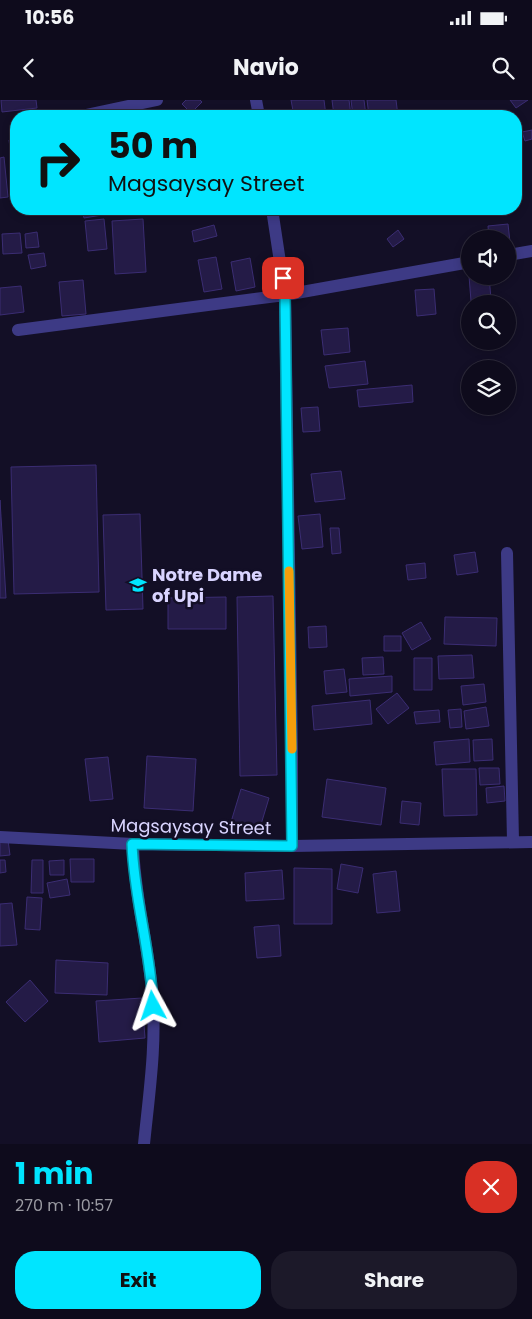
<!DOCTYPE html>
<html lang="en">
<head>
<meta charset="utf-8">
<style>
  :root { --surface:#0e0b1c; --page:#1c1929; --text:#f1f3f6; --muted:#9b9ba3; --line:#2e2b3b; --accent:#00e5ff }
  body { margin:0; font-family:Poppins,sans-serif; background:var(--page); color:var(--text); height:100vh; display:flex; flex-direction:column; font-size:19px; white-space:nowrap }
  * { box-sizing:border-box; margin:0 }
  p { font-size:16px; color:var(--muted) }
  .icon { flex:none; width:28px; height:28px; fill:none; stroke:currentColor; stroke-width:2; stroke-linecap:round; stroke-linejoin:round }
  .map { position:relative; height:1044px; overflow:hidden }
  .details { display:flex; flex-direction:column; background:var(--surface); flex:1 }
  .details>* { flex:none }
  .guide { position:absolute; left:10px; top:10px; width:512px; height:105px; border-radius:20px; box-shadow:0 2px 8px #0003,0 0 0 1px var(--line); background:#00e5ff; color:#111; overflow:hidden }
  .tools { position:absolute; left:461px; top:130px; display:grid; gap:10px }
  .tools a { display:grid; place-items:center; width:55px; height:55px; border-radius:50%; background:var(--surface); box-shadow:0 2px 8px #0003,0 0 0 1px var(--line); font-size:25px }
  .pin { position:absolute; display:grid; place-items:center; width:42px; height:42px; color:#fff; margin:-21px; border-radius:10px; box-shadow:0 2px 8px #0006 }
  .me { position:absolute; width:55px; margin:-28px; rotate:355deg; stroke-linejoin:round; filter:drop-shadow(0 0 4px #0008) }
  .turn { display:flex; align-items:center; gap:18px; height:105px; padding:0 15px; font-size:22px }
  .turn .icon { width:65px; height:65px; stroke-width:2.5 }
  .turn b { display:block; font-size:35px; line-height:42px }
  .round { display:grid; place-items:center; flex:none; width:52px; height:52px; border-radius:20px; background:var(--page) }
  .headline { display:flex; align-items:center; justify-content:space-between; height:85px; padding:0 15px }
  h1 { font-size:30px; font-weight:700; line-height:38px; color:var(--accent) }
  .action { display:flex; gap:10px; margin-top:auto; padding:10px 15px }
  .action a { flex:1; height:58px; border-radius:20px; background:var(--accent); color:#111; font-size:20px; font-weight:700; line-height:58px; text-align:center }
  .action a+a { background:var(--page); color:var(--text) }
  .status { display:flex; justify-content:space-between; align-items:center; height:35px; padding:0 25px; background:var(--surface); direction:ltr }
  .status svg { height:14px; fill:currentColor }
  header { display:flex; justify-content:space-between; align-items:center; height:65px; padding:0 15px; background:var(--surface); font-size:22px; font-weight:700 }
  .map>svg:first-child { display:block }
</style>
</head>
<body>
<div class="status"><b>10:56</b><svg viewBox="0 0 49 12"><path d="M0 12V9h3v3zM5 12V6h3v6zM10 12V3h3v9zM15 12V0h3v12zM26 1h20v11H26zM47 4h2v5h-2z"/></svg></div>
<header><svg class="icon" aria-label="back" viewBox="0 0 24 24"><path d="M15 5l-7 7 7 7"/></svg>Navio<svg class="icon" aria-label="search" viewBox="0 0 24 24"><circle cx="10" cy="10" r="6"/><path d="M15 15l6 6"/></svg></header>
<div class="map">
<svg width="532" height="1044" viewBox="0 0 532 1044">
  <rect width="100%" height="100%" fill="#130f26"/>
  <path fill="#241b47" stroke="#3b2d73" d="M1,0H36L37,8L2,12Z
    M186,0H200L202,2L191,13L182,4Z
    M291,0H324L326,16H294Z
    M332,0H349L351,16H334Z
    M351,0H364L366,16H353Z
    M367,0H396L398,16H369Z
    M510,0H528L516,8Z
    M532,30V39L525,41L522,32Z
    M9,40H16V97Z
    M4,57L8,97L0,98V58Z
    M82,109H102V115L84,118Z
    M188,109H209V113L189,115Z
    M104,119L107,149L88,151L85,121Z
    M143,119L146,172L115,174L112,121Z
    M508,124L510,142H508V139H489L488,126Z
    M214,125L217,136L194,142L192,131Z
    M398,130L404,139L393,147L387,139Z
    M37,132L39,147L26,148L25,134Z
    M20,133L22,153L3,154L2,134Z
    M44,153L46,166L31,169L28,155Z
    M216,157L222,189L204,192L198,160Z
    M250,158L255,187L236,191L231,162Z
    M469,176H489L491,199L471,201Z
    M83,180L86,214L62,216L59,182Z
    M21,186L24,212L0,215V188Z
    M434,189L436,214L417,216L415,190Z
    M348,228L350,252L324,255L321,230Z
    M365,261L368,284L329,288L325,266Z
    M412,285L413,302L359,307L357,290Z
    M318,307L320,331L303,332L301,308Z
    M96,365L99,492L14,494L11,367Z
    M341,371L345,399L315,402L311,374Z
    M0,400L6,498H0Z
    M140,414L143,509L106,510L103,415Z
    M320,414L323,447L302,449L298,416Z
    M330,428H339L341,453L332,454Z
    M475,452L478,472L457,475L454,455Z
    M425,463L426,478L408,480L406,465Z
    M273,496L277,675L240,676L237,497Z
    M226,497V529H168V498Z
    M445,517L497,518L496,546L444,544Z
    M421,522L431,539L412,550L402,533Z
    M326,526L327,547L309,548L308,527Z
    M384,536H401V551H384Z
    M472,555L474,578L439,579L438,556Z
    M383,557L384,574L363,575L362,558Z
    M414,558H432V590H414Z
    M344,569L347,592L326,594L324,571Z
    M392,576V592L350,596L349,579Z
    M484,584L486,602L463,605L461,586Z
    M397,593L409,608L388,624L376,609Z
    M370,600L372,624L314,630L312,606Z
    M486,607L489,626L466,629L464,611Z
    M461,609L462,627L450,628L448,610Z
    M439,610L440,622L416,624L414,612Z
    M469,639L470,662L436,665L434,642Z
    M492,639L493,660L474,661L473,640Z
    M147,656L196,659L193,711L144,708Z
    M108,657L113,699L90,701L85,659Z
    M479,668H499L500,684L480,685Z
    M442,669H476L477,715L444,716Z
    M327,679L386,688L381,725L322,717Z
    M504,686L505,701L487,703L486,688Z
    M241,689L269,698L259,731L231,722Z
    M402,701L421,703L419,725L400,723Z
    M8,740L10,755L0,756V741Z
    M70,759H94V782H71Z
    M0,760H5L6,772L0,773Z
    M32,760H43V793H31Z
    M64,760V775H50L49,761Z
    M341,764L363,768L358,793L337,789Z
    M294,768L332,769V824H294Z
    M282,770L284,799L246,801L245,773Z
    M396,771L400,811L377,813L373,774Z
    M67,779L70,795L50,798L47,783Z
    M27,797L42,798L40,830L25,829Z
    M12,803L17,845L0,846V804Z
    M279,825L281,856L257,858L254,827Z
    M56,860L108,863L107,895L55,893Z
    M30,880L48,901L25,922L6,902Z
    M142,898L145,938L99,942L96,901Z"/>
  <g fill="none" stroke-linecap="round" stroke-linejoin="round">
    <path stroke="#3d3a85" stroke-width="12" d="M256,0L259,16
      M81,16L157,0
      M272,109L285,195L292,656V746
      M508,155L532,151
      M18,230L285,195L470,162
      M507,453L513,741
      M0,737L133,744L292,746L532,742
      M133,744C134,794 148,842 152,892C157,942 149,994 144,1044"/>
  </g>
  <g fill="none" stroke-linecap="round" stroke-linejoin="round">
    <g stroke="#0095a6" stroke-width="12">
      <path id="route" d="M153,906C151,851 134,799 132,744L292,746L285,195L283,178"/>
    </g>
    <use href="#route" stroke="#00e5ff" stroke-width="9"/>
    <path stroke="#f59e0b" stroke-width="9" d="M289,471L292,649"/>
  </g>
  <defs>
    <g id="school-bare" transform="scale(1.35)"><path d="M0-5L7-2L0 1L-7-2ZM-4 1L0 2.5L4 1V4Q0 6-4 4Z" fill="#00e5ff" stroke="#130f26" stroke-width="2.5" paint-order="stroke"/></g>
  </defs>
  <g fill-rule="evenodd">
    <use href="#school-bare" x="138" y="485"/>
  </g>
  <g text-anchor="middle" stroke-width="5" stroke-linejoin="round" paint-order="stroke">
    <g font-size="18" font-weight="bold" fill="#d9d4ff" stroke="#130f26" text-anchor="start">
      <text x="152" y="481">Notre Dame<tspan x="152" dy="21">of Upi</tspan></text>
    </g>
    <g font-size="18" fill="#d9d4ff" stroke="#130f26">
      <text transform="translate(191 727) rotate(1)" y="6">Magsaysay Street</text>
    </g>
  </g>
</svg>
<div class="tools">
<a><svg class="icon" aria-label="sound" viewBox="0 0 24 24"><path d="M4 9h4l5-4v14l-5-4H4zM17 9q2 3 0 6"/></svg></a>
<a><svg class="icon" aria-label="search" viewBox="0 0 24 24"><circle cx="10" cy="10" r="6"/><path d="M15 15l6 6"/></svg></a>
<a><svg class="icon" aria-label="layers" viewBox="0 0 24 24"><path d="M12 4l9 5-9 5-9-5zM3 14l9 5 9-5"/></svg></a>
</div>
<div class="pin" style="left:283px;top:178px;background:#d93025"><svg class="icon" aria-label="arrive" viewBox="0 0 24 24"><path d="M6 21V4h12l-3 4 3 4H6"/></svg></div>
<svg class="me" style="left:153px;top:906px" viewBox="-20 -20 40 40"><path d="M0-17L14 15 0 8-14 15z" fill="#00e5ff" stroke="#fff" stroke-width="4"/></svg>
<div class="guide">
<div class="turn"><svg class="icon" aria-label="right" viewBox="0 0 24 24"><path d="M7 20v-9h11M14 6l5 5-5 5"/></svg><div><b>50 m</b>Magsaysay Street</div></div>
</div>
</div>
<section class="details">
<div class="headline"><div><h1>1 min</h1><p>270 m · 10:57</p></div><a class="round" style="background:#d93025;color:#fff"><svg class="icon" aria-label="close" viewBox="0 0 24 24"><path d="M6 6l12 12M18 6L6 18"/></svg></a></div>
<div class="action"><a>Exit</a><a>Share</a></div>
</section>
</body>
</html>
